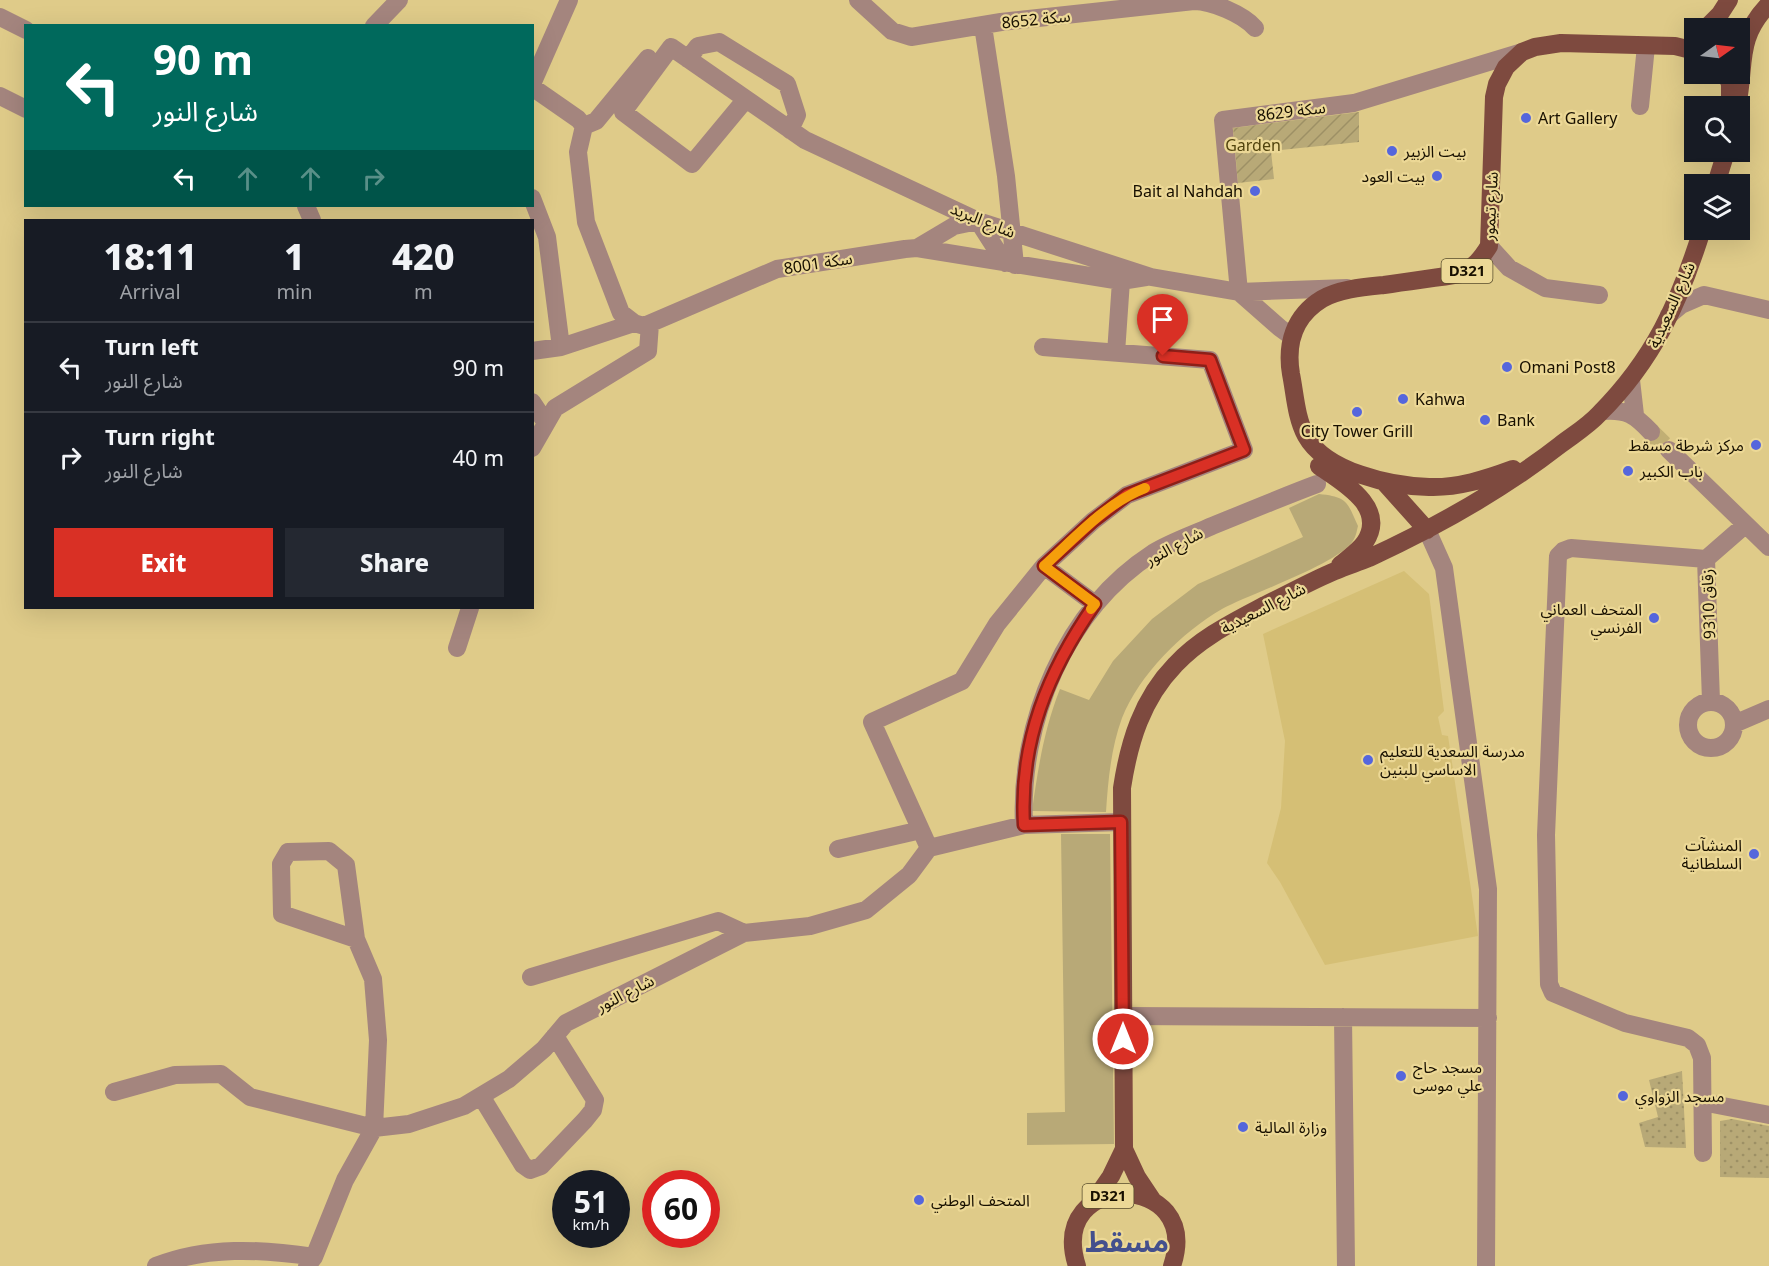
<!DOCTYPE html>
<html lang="en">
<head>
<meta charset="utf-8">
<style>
  :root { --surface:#171b24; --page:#242831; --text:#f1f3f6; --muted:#9ea1a6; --line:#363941; --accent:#d93025 }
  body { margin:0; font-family:"Noto Sans","Noto Sans Arabic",sans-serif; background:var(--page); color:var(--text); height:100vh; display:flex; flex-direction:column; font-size:22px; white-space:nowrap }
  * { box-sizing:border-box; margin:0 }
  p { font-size:20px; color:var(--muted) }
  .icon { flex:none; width:33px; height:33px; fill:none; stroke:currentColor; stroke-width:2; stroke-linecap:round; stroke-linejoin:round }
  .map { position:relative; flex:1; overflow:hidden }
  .side { position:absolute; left:24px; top:219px; width:510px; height:390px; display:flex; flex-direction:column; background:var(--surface); border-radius:0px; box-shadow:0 6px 24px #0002 }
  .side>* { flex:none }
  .guide { position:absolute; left:24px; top:24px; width:510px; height:183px; border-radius:0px; box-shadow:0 6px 24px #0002; background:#00695c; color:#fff; overflow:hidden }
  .needle { width:39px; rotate:76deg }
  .fabs { position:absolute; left:1684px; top:18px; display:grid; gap:12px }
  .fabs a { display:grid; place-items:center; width:66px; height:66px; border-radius:0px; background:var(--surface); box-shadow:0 6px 24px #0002; font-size:30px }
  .speed { position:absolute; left:552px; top:1170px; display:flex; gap:12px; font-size:30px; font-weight:700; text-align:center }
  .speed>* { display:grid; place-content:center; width:78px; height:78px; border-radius:50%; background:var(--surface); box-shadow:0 6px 24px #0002; line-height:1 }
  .speed small { font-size:15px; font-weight:400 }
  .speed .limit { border:9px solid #d22; background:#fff; color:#111 }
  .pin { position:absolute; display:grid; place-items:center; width:51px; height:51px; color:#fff; margin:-62px -26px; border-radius:50% 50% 50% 0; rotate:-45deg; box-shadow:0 0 6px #0007 }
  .pin .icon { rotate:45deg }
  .me { position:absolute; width:66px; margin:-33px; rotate:0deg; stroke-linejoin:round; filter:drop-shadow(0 0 4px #0008) }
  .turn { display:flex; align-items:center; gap:21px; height:126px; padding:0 30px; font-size:27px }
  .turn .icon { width:78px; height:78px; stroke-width:2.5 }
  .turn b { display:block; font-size:42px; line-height:51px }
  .lanes { display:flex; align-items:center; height:57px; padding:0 30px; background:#0003; justify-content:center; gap:30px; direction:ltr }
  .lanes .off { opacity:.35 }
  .eta { display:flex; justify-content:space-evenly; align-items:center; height:102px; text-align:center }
  .eta b { font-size:36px; font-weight:800; line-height:42px }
  .cta { display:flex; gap:12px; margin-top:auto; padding:12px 30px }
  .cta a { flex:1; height:69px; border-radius:0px; background:var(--accent); color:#fff; font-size:24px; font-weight:800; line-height:69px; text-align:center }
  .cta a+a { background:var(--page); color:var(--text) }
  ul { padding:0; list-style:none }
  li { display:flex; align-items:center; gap:18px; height:90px; padding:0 30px; border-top:2px solid var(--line) }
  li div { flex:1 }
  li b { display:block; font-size:22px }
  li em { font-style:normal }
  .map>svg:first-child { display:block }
</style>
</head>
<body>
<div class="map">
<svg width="1769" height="1266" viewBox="0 0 1769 1266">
  <defs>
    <pattern id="grass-dots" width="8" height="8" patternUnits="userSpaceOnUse" patternTransform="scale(1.5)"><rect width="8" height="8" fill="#b8a977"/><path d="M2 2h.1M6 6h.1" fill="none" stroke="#9d9065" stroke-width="1.8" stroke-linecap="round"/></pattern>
    <pattern id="garden-furrows" width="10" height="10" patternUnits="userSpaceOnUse" patternTransform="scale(1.5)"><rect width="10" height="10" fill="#b8a977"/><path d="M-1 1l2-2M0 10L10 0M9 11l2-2" fill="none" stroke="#9d9065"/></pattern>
  </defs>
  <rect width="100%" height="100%" fill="#dfcb89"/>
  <path fill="#d5bf75" d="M1404,571L1429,594L1444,711L1438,717L1442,735L1448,736L1478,936L1325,965L1280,882L1267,863L1281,808L1285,741L1263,634Z"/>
  <path fill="url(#grass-dots)" d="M1682,1071L1686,1148L1645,1147L1639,1123L1658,1117L1649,1080Z
    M1732,1119L1769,1126V1178L1720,1177V1121Z"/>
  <path fill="#b8a977" d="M1319,494C1348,497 1347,502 1358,526C1357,530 1356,536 1354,539C1342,563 1249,594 1222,609C1182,632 1139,675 1122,718C1111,748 1108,781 1106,812L1032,811C1038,769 1044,729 1060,689L1089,700L1113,661L1152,619L1198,584L1303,537L1289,508Z
    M1061,834H1110L1114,1144L1027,1145V1113L1065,1112Z"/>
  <path fill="url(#garden-furrows)" d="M1359,112V142L1271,151L1274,179L1238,183L1233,128Z"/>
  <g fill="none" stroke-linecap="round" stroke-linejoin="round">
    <path stroke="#c1af74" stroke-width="18" stroke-dasharray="18 9" stroke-linecap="butt" d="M1651,432L1669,450"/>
    <path stroke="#a4857e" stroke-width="18" d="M858,0L892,31L911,37L1001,22L1194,1C1211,1 1243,14 1255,28
      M0,17L26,30
      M374,26L399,0
      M983,26L1006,176L1015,265
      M688,59L698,46L719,42L787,84L797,115L790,130
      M532,84L569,0
      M532,87L578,119L584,126L596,121L648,58
      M0,96L26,109
      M746,99L692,164L623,112L671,47L805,140L978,221L1151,277L1239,292L1347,288
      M1640,106L1646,46
      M584,126L578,152L586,222L621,313L634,323L644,326L777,269L905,249L917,248L1121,281L1146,277
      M532,198L547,237L561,347
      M306,206L312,220
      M978,221L1005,263
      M1489,246L1509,268L1545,288L1599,295
      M917,248L954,226L978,221
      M1239,292L1223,120L1354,103L1522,52
      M1239,292L1280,328L1291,336
      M1669,315L1681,305L1704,295L1769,310
      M532,351L561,347L634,323
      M1116,353L1121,281
      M1631,380L1635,415
      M532,402L546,423
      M1602,411C1627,409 1635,415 1651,432
      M532,448L555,408L648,351L650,324
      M1669,450L1769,547
      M1427,530L1444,568L1488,889L1486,1266
      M1706,559L1711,701
      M1706,559L1745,525
      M1044,566L1095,604
      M457,648L470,608
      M1688 725a23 23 0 1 1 46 0a23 23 0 1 1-46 0Z
      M1734,724L1769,709
      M1024,825C1019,723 1065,610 1153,553C1171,542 1192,535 1212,526C1247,512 1282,497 1317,484
      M929,848L872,722L962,681L997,624L1044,566L1093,521L1127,495L1244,450L1210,360L1043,347
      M838,849L921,830
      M531,977L718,921L744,933
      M1123,1016L1488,1018
      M1343,1017L1346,1266
      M114,1092L175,1075L221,1074L250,1097L374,1128L378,1040L373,979L356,939L346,865L329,851L288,852L281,864L282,914L356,939
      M481,1096L523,1165L530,1170L541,1166L585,1120L593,1110L595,1100L555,1036
      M1702,1102L1769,1115
      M1703,1153L1702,1058L1697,1045L1688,1038L1625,1023L1553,993L1549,984L1546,835L1558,556L1563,551L1571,548L1706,559
      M156,1266C207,1246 261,1249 314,1257
      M307,1266L314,1257L345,1180L374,1128L409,1124L464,1106L509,1079L544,1049L566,1023L744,933L810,926L866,910L909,875L929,848L1024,825L1121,822"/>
    <path stroke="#7e4a3f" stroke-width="18" d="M1706,28L1720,14L1729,0
      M1726,74L1730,84V102
      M1737,106C1746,65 1735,39 1769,4
      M1716,184L1726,152
      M1319,466C1342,482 1388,507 1365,542C1359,551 1348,558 1340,565
      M1513,469C1486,479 1458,488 1429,487C1391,486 1326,472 1306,436C1296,418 1295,394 1291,374C1286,344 1294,316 1322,299C1339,289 1364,287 1384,285C1410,281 1435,278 1461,274C1474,267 1481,259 1489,246L1494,97L1497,84L1506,67L1522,52L1535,47L1561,43L1675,46L1695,51
      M1384,482L1427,530
      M1153,1201L1137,1177L1124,1149L1122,788C1129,742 1142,699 1175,665C1200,638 1233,622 1265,605C1288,594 1311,581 1335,571C1346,566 1357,563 1369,558C1436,527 1501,491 1560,445C1573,435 1588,426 1599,414C1654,359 1679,303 1702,230
      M1093,1202L1111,1176L1124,1149
      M1077,1266C1046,1169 1204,1171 1172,1266"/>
  </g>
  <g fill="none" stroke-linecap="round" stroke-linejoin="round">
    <g stroke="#8d1f18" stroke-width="15">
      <path id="route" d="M1123,1039L1121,822L1024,825C1019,742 1048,671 1095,604L1044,566L1093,521L1127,495L1244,450L1210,360L1163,356"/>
    </g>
    <use href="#route" stroke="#d93025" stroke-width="10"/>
    <path stroke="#f59e0b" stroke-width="10" d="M1091,609L1095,604L1044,566C1075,538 1106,503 1145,488"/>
  </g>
  <g fill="#5566dc" stroke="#ecd896" stroke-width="2">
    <circle cx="1526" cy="118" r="6"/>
    <circle cx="1392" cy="151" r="6"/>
    <circle cx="1437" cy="176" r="6"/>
    <circle cx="1255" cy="191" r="6"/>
    <circle cx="1507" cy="367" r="6"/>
    <circle cx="1403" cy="399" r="6"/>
    <circle cx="1357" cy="412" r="6"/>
    <circle cx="1485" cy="420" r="6"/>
    <circle cx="1756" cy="445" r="6"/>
    <circle cx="1628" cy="471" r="6"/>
    <circle cx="1654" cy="618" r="6"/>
    <circle cx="1368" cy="760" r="6"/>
    <circle cx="1754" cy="854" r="6"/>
    <circle cx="1401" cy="1076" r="6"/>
    <circle cx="1623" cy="1096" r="6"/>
    <circle cx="1243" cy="1127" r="6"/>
    <circle cx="919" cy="1200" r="6"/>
  </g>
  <g text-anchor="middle" stroke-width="4.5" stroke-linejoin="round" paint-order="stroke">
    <g fill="#ecd896" stroke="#584c2d" stroke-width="1.5">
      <rect x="1441.5" y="259" width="51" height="24" rx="4.5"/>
      <rect x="1082.5" y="1184" width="51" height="24" rx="4.5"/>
    </g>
    <g font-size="15" font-weight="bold" fill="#181000">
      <text x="1467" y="276">D321</text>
      <text x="1108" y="1201">D321</text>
    </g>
    <g font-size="16" fill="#181000" stroke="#ecd896">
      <text transform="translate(1036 19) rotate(-6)" y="6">سكة 8652</text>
      <text transform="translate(1291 111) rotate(-7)" y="6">سكة 8629</text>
      <text transform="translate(1490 206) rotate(-87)" y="6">شارع تيمور</text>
      <text transform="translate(983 220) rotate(22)" y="6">شارع البريد</text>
      <text transform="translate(818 263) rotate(-9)" y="6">سكة 8001</text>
      <text transform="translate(1671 305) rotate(-66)" y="6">شارع السعيدية</text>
      <text transform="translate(1174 546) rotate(-28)" y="6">شارع النور</text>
      <text transform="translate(1708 604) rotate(-92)" y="6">زقاق 9310</text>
      <text transform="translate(1263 608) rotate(-27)" y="6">شارع السعيدية</text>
      <text transform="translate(625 993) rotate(-27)" y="6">شارع النور</text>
    </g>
    <g font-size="16" fill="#181000" stroke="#ecd896" text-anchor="start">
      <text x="1538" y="124">Art Gallery</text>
      <text x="1404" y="157">بيت الزبير</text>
      <text x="1425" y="182" text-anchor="end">بيت العود</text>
      <text x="1243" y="197" text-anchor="end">Bait al Nahdah</text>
      <text x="1519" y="373">Omani Post8</text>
      <text x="1415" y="405">Kahwa</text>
      <text x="1497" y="426">Bank</text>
      <text x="1357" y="437" text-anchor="middle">City Tower Grill</text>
      <text x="1744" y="451" text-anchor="end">مركز شرطة مسقط</text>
      <text x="1640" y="477">باب الکبیر</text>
      <text x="1642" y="615" text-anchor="end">المتحف العماني<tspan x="1642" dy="18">الفرنسي</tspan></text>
      <text x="1380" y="757">مدرسة السعدية للتعليم<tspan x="1380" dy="18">الاساسي للبنين</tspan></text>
      <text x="1742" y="851" text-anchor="end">المنشآت<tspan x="1742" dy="18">السلطانية</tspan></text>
      <text x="1413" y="1073">مسجد حاج<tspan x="1413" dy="18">علي موسى</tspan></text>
      <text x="1635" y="1102">مسجد الزواوي</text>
      <text x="1255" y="1133">وزارة المالية</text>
      <text x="931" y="1206">المتحف الوطني</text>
    </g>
    <g font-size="16" fill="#52440e" stroke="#ecd896">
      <text x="1253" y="151">Garden</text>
    </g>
    <g font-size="28" font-weight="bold" fill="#44508d" stroke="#ecd896">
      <text x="1127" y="1252">مسقط</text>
    </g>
  </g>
</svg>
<div class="fabs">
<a><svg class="needle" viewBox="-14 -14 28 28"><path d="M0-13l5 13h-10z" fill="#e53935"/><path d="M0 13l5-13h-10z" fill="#9ea1a6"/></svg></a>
<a><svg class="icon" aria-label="search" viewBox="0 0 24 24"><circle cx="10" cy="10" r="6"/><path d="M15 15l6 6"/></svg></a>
<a><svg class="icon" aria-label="layers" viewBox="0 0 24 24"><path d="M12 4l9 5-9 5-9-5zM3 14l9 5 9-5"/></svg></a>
</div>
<div class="speed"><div>51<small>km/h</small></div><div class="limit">60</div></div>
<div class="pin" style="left:1163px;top:356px;background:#d93025"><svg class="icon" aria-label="arrive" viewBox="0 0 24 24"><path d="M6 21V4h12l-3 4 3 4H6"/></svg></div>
<svg class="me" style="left:1123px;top:1039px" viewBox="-20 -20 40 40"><circle r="17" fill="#d93025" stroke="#fff" stroke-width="3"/><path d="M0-11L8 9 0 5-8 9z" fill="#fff"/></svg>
<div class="guide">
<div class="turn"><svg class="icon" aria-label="left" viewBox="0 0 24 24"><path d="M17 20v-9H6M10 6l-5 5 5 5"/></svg><div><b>90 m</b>شارع النور</div></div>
<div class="lanes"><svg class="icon" aria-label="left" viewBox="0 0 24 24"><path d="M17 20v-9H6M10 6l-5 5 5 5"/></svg><svg class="icon off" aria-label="ahead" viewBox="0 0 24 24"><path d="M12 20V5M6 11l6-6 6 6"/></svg><svg class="icon off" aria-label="ahead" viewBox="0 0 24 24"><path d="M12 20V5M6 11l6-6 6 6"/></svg><svg class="icon off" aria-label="right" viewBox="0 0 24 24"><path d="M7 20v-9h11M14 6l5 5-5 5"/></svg></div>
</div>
<section class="side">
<div class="eta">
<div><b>18:11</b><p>Arrival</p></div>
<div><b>1</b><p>min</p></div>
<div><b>420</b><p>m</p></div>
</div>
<ul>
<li><svg class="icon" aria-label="left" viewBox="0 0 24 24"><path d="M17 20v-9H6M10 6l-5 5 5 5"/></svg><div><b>Turn left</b><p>شارع النور</p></div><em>90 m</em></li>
<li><svg class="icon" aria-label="right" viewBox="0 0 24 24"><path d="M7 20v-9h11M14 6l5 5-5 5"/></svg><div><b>Turn right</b><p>شارع النور</p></div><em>40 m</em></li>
</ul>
<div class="cta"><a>Exit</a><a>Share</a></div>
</section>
</div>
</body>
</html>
